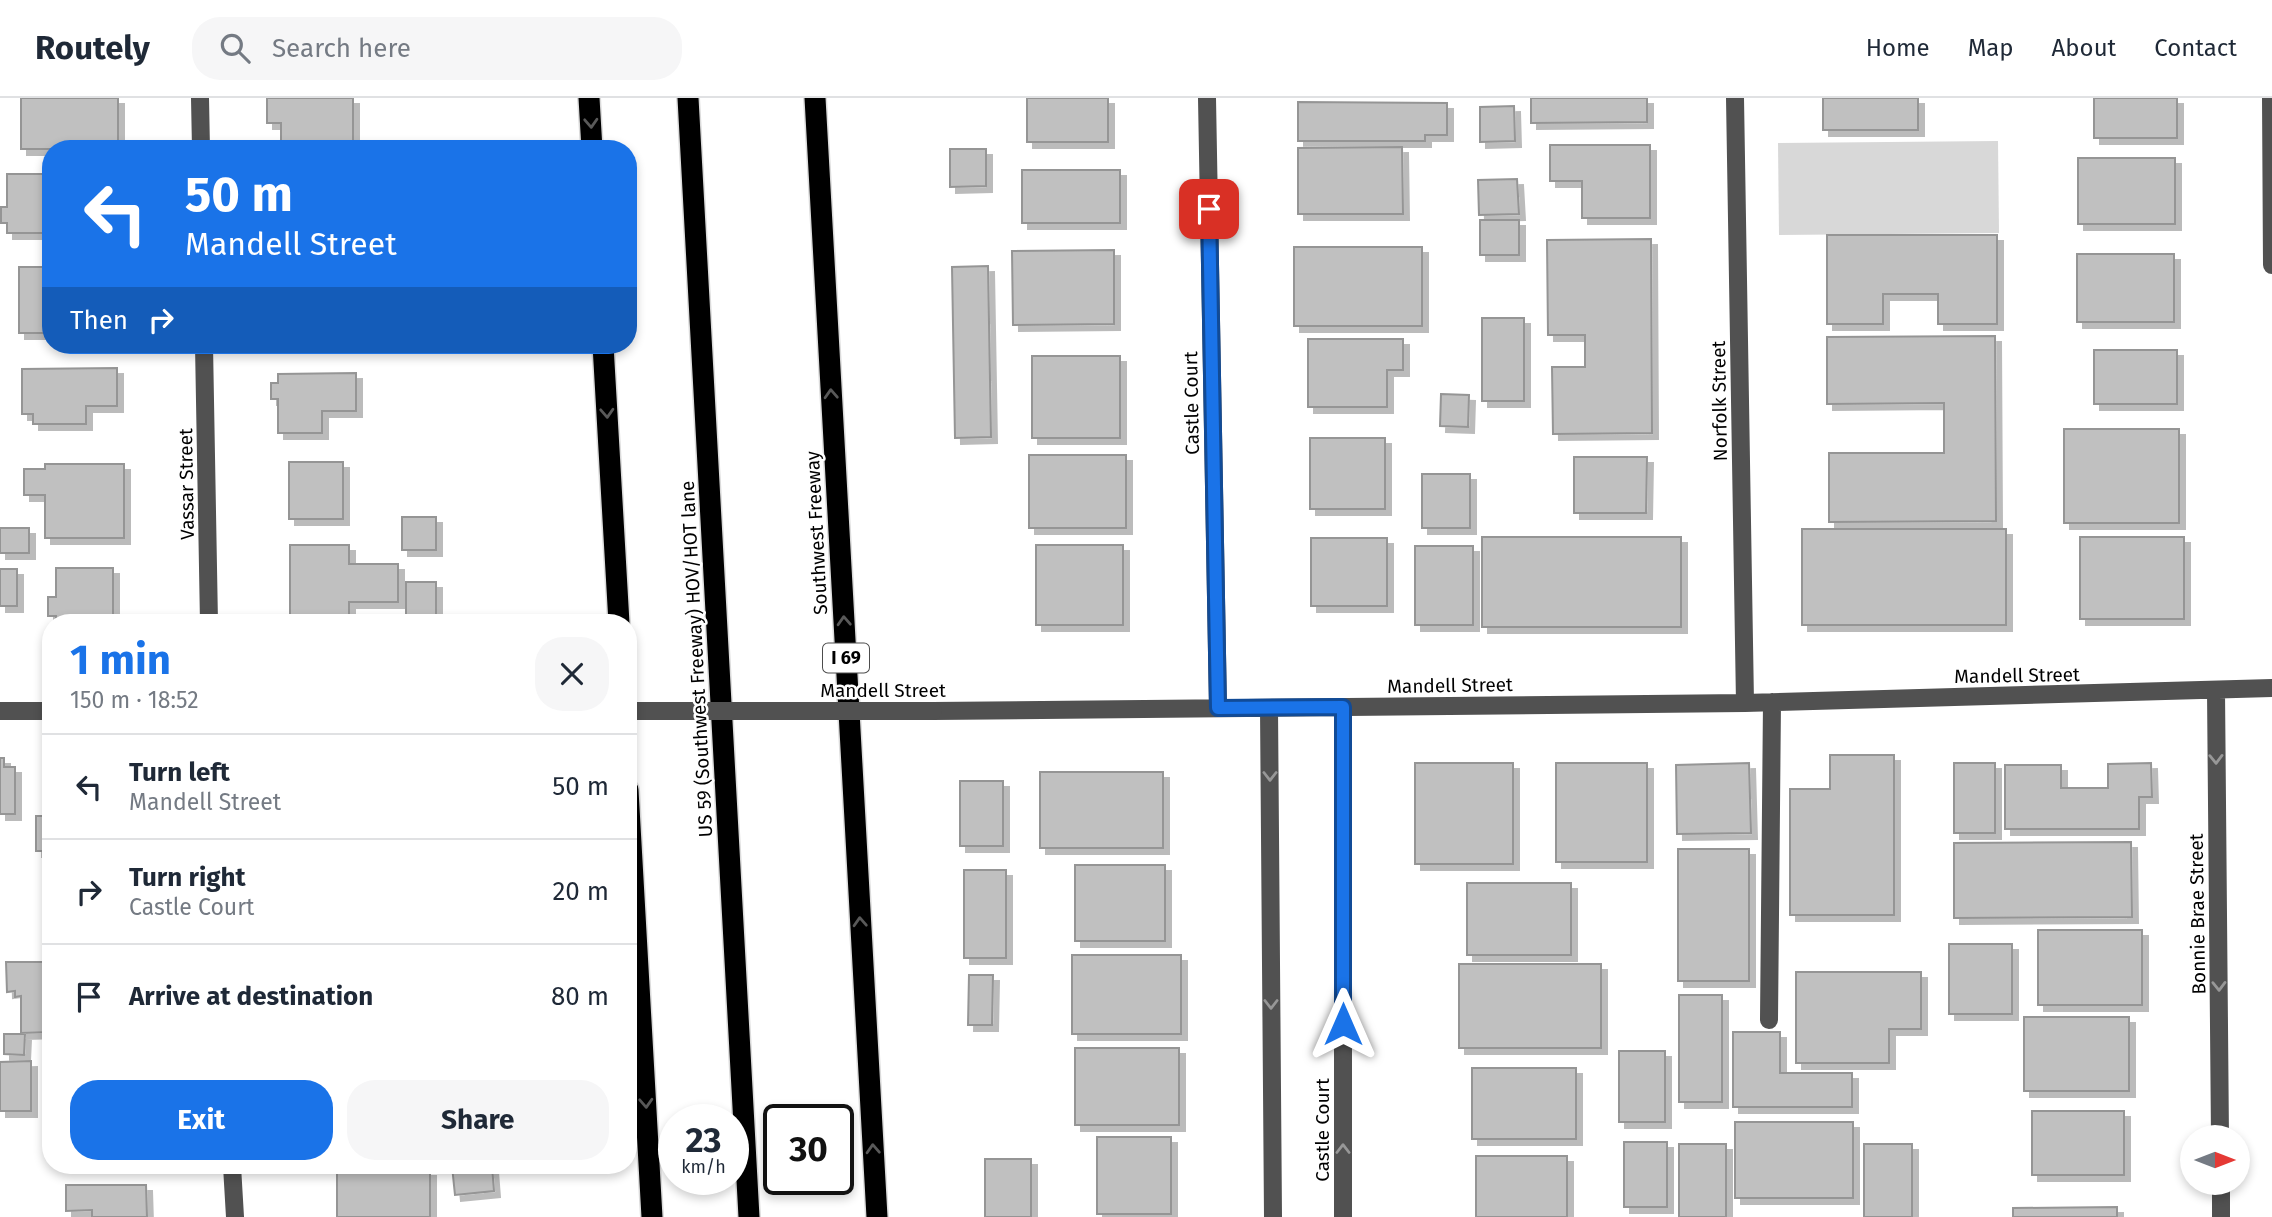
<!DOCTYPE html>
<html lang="en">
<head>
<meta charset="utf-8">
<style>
  :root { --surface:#fff; --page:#f6f6f7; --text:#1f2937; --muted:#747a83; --line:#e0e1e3; --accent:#1a73e8 }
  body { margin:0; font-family:"Fira Sans",sans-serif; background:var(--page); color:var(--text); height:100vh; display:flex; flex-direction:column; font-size:26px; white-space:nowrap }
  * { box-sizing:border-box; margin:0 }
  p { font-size:23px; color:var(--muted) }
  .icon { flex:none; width:38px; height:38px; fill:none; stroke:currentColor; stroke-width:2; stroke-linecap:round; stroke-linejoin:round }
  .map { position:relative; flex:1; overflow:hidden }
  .details { position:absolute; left:42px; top:516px; width:595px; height:560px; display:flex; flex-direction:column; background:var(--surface); border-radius:28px; box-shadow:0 4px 10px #0003 }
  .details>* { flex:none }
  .guide { position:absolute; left:42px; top:42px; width:595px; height:214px; border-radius:28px; box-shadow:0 4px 10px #0003; background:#1a73e8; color:#fff; overflow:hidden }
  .needle { width:46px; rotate:90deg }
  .fabs { position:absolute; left:2180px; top:1027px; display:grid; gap:14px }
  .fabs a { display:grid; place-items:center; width:70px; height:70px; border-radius:50%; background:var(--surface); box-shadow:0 4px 10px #0003; font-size:35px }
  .speed { position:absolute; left:658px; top:1006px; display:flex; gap:14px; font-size:35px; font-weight:700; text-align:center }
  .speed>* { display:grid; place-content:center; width:91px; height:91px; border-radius:50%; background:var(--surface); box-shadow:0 4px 10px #0003; line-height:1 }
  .speed small { font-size:18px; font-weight:400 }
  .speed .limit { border:4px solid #111; border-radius:10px; background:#fff; color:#111 }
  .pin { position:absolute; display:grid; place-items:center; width:60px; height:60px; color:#fff; margin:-30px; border-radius:14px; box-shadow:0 4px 10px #0006 }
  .me { position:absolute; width:77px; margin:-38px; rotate:0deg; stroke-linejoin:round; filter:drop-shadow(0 0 5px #0008) }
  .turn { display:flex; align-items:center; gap:24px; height:147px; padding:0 28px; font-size:32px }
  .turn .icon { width:91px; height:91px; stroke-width:2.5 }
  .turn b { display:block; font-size:49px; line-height:60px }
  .then { display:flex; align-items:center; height:66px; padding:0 28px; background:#0003; gap:14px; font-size:26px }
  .round { display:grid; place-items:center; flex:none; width:74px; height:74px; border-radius:28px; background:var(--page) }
  .summary { display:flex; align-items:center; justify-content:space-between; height:119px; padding:0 28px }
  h1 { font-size:42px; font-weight:700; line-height:52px; color:var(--accent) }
  .button { display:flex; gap:14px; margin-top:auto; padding:14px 28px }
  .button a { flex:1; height:80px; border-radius:28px; background:var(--accent); color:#fff; font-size:28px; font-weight:700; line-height:80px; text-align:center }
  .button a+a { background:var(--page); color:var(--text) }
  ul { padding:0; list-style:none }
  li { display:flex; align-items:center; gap:21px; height:105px; padding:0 28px; border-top:2px solid var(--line) }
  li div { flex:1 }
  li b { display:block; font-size:26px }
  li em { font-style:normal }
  header { display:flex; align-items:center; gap:42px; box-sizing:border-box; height:98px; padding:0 35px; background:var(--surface); border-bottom:2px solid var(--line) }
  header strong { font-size:33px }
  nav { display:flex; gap:38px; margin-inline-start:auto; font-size:24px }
  .search { width:490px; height:63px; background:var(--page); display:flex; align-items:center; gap:18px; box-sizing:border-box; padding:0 24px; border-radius:28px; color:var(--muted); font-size:26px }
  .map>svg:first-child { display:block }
</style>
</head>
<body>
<header>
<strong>Routely</strong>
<div class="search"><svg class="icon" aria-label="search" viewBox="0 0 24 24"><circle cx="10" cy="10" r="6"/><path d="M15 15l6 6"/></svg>Search here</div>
<nav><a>Home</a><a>Map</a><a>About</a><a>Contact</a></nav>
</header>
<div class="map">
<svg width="2272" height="1119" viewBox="0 0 2272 1119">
  <defs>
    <filter id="shadow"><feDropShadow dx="6" dy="6" stdDeviation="0" flood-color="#0004"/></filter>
  </defs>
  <rect width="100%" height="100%" fill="#fff"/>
  <path fill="#d8d8d8" d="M1998,43L1999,135L1779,137L1778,45Z"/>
  <path fill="#c0c0c0" stroke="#959595" stroke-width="2" filter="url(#shadow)" d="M21,0H118V51H21Z
    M267,0H353V51L281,49V25H267Z
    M1027,0H1108V44H1027Z
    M1531,0H1647V24L1531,25Z
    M1823,0H1918V32H1823Z
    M2094,0H2177V40H2094Z
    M1298,4L1447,5V37H1425V43H1298Z
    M1514,8L1515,43L1480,44V9Z
    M1550,47H1650V120H1582V83H1550Z
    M1402,49L1403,116H1298V50Z
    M950,51H986V88L950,89Z
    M2078,60H2175V126H2078Z
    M1022,72H1120V125H1022Z
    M7,76H51V135H7V125H1V109H7Z
    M1517,81L1519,116L1479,117L1478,82Z
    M1480,122H1519V157H1480Z
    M1827,137H1997V226H1938V196H1883V226H1827Z
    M1651,141L1652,335L1553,336L1552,269H1585V237H1548L1547,142Z
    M1294,149H1422V228H1294Z
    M1114,152V226L1013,227L1012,153Z
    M2077,156H2174V224H2077Z
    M988,168L991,339L955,340L952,169Z
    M19,169H51V235H19Z
    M1482,220H1524V303H1482Z
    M1995,238L1996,423L1829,424V355H1944V305L1827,306V239Z
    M1308,241H1403V272H1387V309H1308Z
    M346,247H390V249H346Z
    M2094,252H2177V306H2094Z
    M1032,258H1120V340H1032Z
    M117,270V308H86V326H33V316H22V271Z
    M356,275V313H322V335H278V301H271V285H278V276Z
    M1441,296L1469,297L1468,329L1440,328Z
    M2064,331H2179V425H2064Z
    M1310,340H1385V411H1310Z
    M1029,357H1126V430H1029Z
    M1574,359H1647L1646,415H1574Z
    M289,364H343V421H289Z
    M45,366H124V440H45V397H24V371H45Z
    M1422,376H1470V430H1422Z
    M402,419H436V452H402Z
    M0,430H29V455H0Z
    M1802,431H2006V527H1802Z
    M1482,439H1681V529H1482Z
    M2080,439H2184V521H2080Z
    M1311,440H1387V508H1311Z
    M290,447H349V466H398V504H349V525H290Z
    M1036,447H1123V527H1036Z
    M1415,448H1473V527H1415Z
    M56,470H113V525H56V518H48V499H56Z
    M0,471H17V508H0Z
    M406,484H436V522H406Z
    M1830,657H1894V817H1790V691H1830Z
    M0,660H4V669H15V716H0Z
    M1415,665H1513V766H1415Z
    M1556,665H1647V764H1556Z
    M1749,665L1751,735L1677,736L1676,667Z
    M1954,665H1995V735H1954Z
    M2151,665L2152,699H2139V731H2005V667H2061V690H2108V666Z
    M1040,674H1163V750H1040Z
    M960,683H1003V748H960Z
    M36,718H51V753H36Z
    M2131,744L2132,819L1954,820V745Z
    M1678,751H1749V883H1678Z
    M1075,767H1165V843H1075Z
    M964,772H1006V860H964Z
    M1467,785H1571V857H1467Z
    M2038,832H2142V907H2038Z
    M1949,846H2012V916H1949Z
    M1072,857H1181V936H1072Z
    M6,864H51V934L21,935V898L15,899V893L7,894Z
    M1459,866H1601V950H1459Z
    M1796,874H1921V931H1889V965H1796Z
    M969,877H993L992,927H968Z
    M1679,897H1722V1004H1679Z
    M2024,919H2129V993H2024Z
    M1733,934H1780V975H1852V1009H1733Z
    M4,936H25L24,957L4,956Z
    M1075,950H1179V1027H1075Z
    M1619,953H1665V1024H1619Z
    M31,963V1013H0V964Z
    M1472,970H1576V1041H1472Z
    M2032,1013H2124V1077H2032Z
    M1735,1024H1853V1100H1735Z
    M1097,1039H1171V1116H1097Z
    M1624,1044H1667V1109H1624Z
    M1679,1046H1726V1119H1679Z
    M1864,1046H1912V1119H1864Z
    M1476,1058H1567V1119H1476Z
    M985,1061H1031V1119H985Z
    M452,1068H492L494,1093L455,1097Z
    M337,1072H430V1119H337Z
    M66,1087H146L147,1119H92V1112L66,1113Z
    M2117,1109V1119H2013V1110Z"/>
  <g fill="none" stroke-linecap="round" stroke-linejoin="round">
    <g stroke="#dbdbdb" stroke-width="24">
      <path id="highway" d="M589,0L592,51
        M688,0L749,1119
        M815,0L877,1119
        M603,247L619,525
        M628,692L652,1119"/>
    </g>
    <path stroke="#515151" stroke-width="18" d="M200,0L201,51
      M1207,0L1218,610
      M1735,0L1745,605
      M2271,0L2272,167
      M204,247L209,525
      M2216,593L2220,1040
      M1343,609V1119
      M1269,610L1273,1119
      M0,613H51
      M933,613L1745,605L2272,590
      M1769,922L1772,604
      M232,1068L235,1119
      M2221,1085V1119"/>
    <use href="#highway" stroke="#000" stroke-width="21"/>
    <path stroke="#515151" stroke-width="18" d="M628,613H933"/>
  </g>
  <defs><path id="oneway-chevron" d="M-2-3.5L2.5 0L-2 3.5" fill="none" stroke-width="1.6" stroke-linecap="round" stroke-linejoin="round" transform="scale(1.75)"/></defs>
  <g stroke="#595959">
    <use href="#oneway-chevron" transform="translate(591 25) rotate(87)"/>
    <use href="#oneway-chevron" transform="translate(831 296) rotate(-93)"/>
    <use href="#oneway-chevron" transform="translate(607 315) rotate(87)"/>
    <use href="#oneway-chevron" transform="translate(844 523) rotate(-93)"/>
    <use href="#oneway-chevron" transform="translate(860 824) rotate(-93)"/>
    <use href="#oneway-chevron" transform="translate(646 1005) rotate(87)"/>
    <use href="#oneway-chevron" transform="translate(873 1051) rotate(-93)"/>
  </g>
  <g stroke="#979797">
    <use href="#oneway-chevron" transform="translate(2216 661) rotate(89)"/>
    <use href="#oneway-chevron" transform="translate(1270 678) rotate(90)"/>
    <use href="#oneway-chevron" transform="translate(2219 888) rotate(89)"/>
    <use href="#oneway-chevron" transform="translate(1271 906) rotate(90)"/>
    <use href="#oneway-chevron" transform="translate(1343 1051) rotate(-90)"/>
  </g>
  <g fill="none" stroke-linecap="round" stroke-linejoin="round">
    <g stroke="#114b97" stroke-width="18">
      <path id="route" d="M1209,111L1218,610L1343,609V926"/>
    </g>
    <use href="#route" stroke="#1a73e8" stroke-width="12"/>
  </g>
  <g text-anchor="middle" stroke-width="5" stroke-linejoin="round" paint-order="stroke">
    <rect fill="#fff" stroke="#4c4c4c" stroke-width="2" x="823" y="545.5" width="46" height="29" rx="5"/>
    <g font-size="18" font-weight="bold" fill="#000">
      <text x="846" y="566">I 69</text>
    </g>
    <g font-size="19" fill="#000" stroke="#fff">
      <text transform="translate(1719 303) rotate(-91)" y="7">Norfolk Street</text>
      <text transform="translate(1191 305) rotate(-91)" y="7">Castle Court</text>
      <text transform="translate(186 386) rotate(-91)" y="7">Vassar Street</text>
      <text transform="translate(816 435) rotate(-93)" y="7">Southwest Freeway</text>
      <text transform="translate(696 561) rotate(-93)" y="7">US 59 (Southwest Freeway) HOV/HOT lane</text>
      <text transform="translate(2017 577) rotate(-1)" y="7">Mandell Street</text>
      <text transform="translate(1450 587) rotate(-1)" y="7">Mandell Street</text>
      <text x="883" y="599">Mandell Street</text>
      <text transform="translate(2197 816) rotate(-91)" y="7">Bonnie Brae Street</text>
      <text transform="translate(1322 1032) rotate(-90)" y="7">Castle Court</text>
    </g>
  </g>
</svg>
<div class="fabs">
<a><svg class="needle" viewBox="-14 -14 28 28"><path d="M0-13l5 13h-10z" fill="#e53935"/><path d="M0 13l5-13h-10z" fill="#747a83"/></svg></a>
</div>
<div class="speed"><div>23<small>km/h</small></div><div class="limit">30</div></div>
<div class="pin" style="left:1209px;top:111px;background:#d93025"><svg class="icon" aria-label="arrive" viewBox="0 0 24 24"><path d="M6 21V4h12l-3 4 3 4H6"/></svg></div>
<svg class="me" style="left:1343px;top:926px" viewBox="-20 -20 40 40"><path d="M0-17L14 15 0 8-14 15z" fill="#1a73e8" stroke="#fff" stroke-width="4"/></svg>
<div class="guide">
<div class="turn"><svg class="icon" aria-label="left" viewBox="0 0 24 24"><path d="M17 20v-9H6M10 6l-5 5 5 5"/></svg><div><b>50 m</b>Mandell Street</div></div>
<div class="then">Then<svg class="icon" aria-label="right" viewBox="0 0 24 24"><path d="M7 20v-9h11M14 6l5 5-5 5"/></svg></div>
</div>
<section class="details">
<div class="summary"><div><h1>1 min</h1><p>150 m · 18:52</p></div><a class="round"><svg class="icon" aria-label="close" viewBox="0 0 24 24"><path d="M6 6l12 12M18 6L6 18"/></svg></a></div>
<ul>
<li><svg class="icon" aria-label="left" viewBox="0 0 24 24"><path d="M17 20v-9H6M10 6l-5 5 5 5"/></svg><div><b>Turn left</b><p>Mandell Street</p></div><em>50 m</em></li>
<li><svg class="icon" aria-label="right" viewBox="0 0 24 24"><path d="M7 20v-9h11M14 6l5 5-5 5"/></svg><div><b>Turn right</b><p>Castle Court</p></div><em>20 m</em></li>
<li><svg class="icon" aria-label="arrive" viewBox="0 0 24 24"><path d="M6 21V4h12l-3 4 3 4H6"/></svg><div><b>Arrive at destination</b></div><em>80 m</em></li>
</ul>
<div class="button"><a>Exit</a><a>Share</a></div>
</section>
</div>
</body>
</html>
